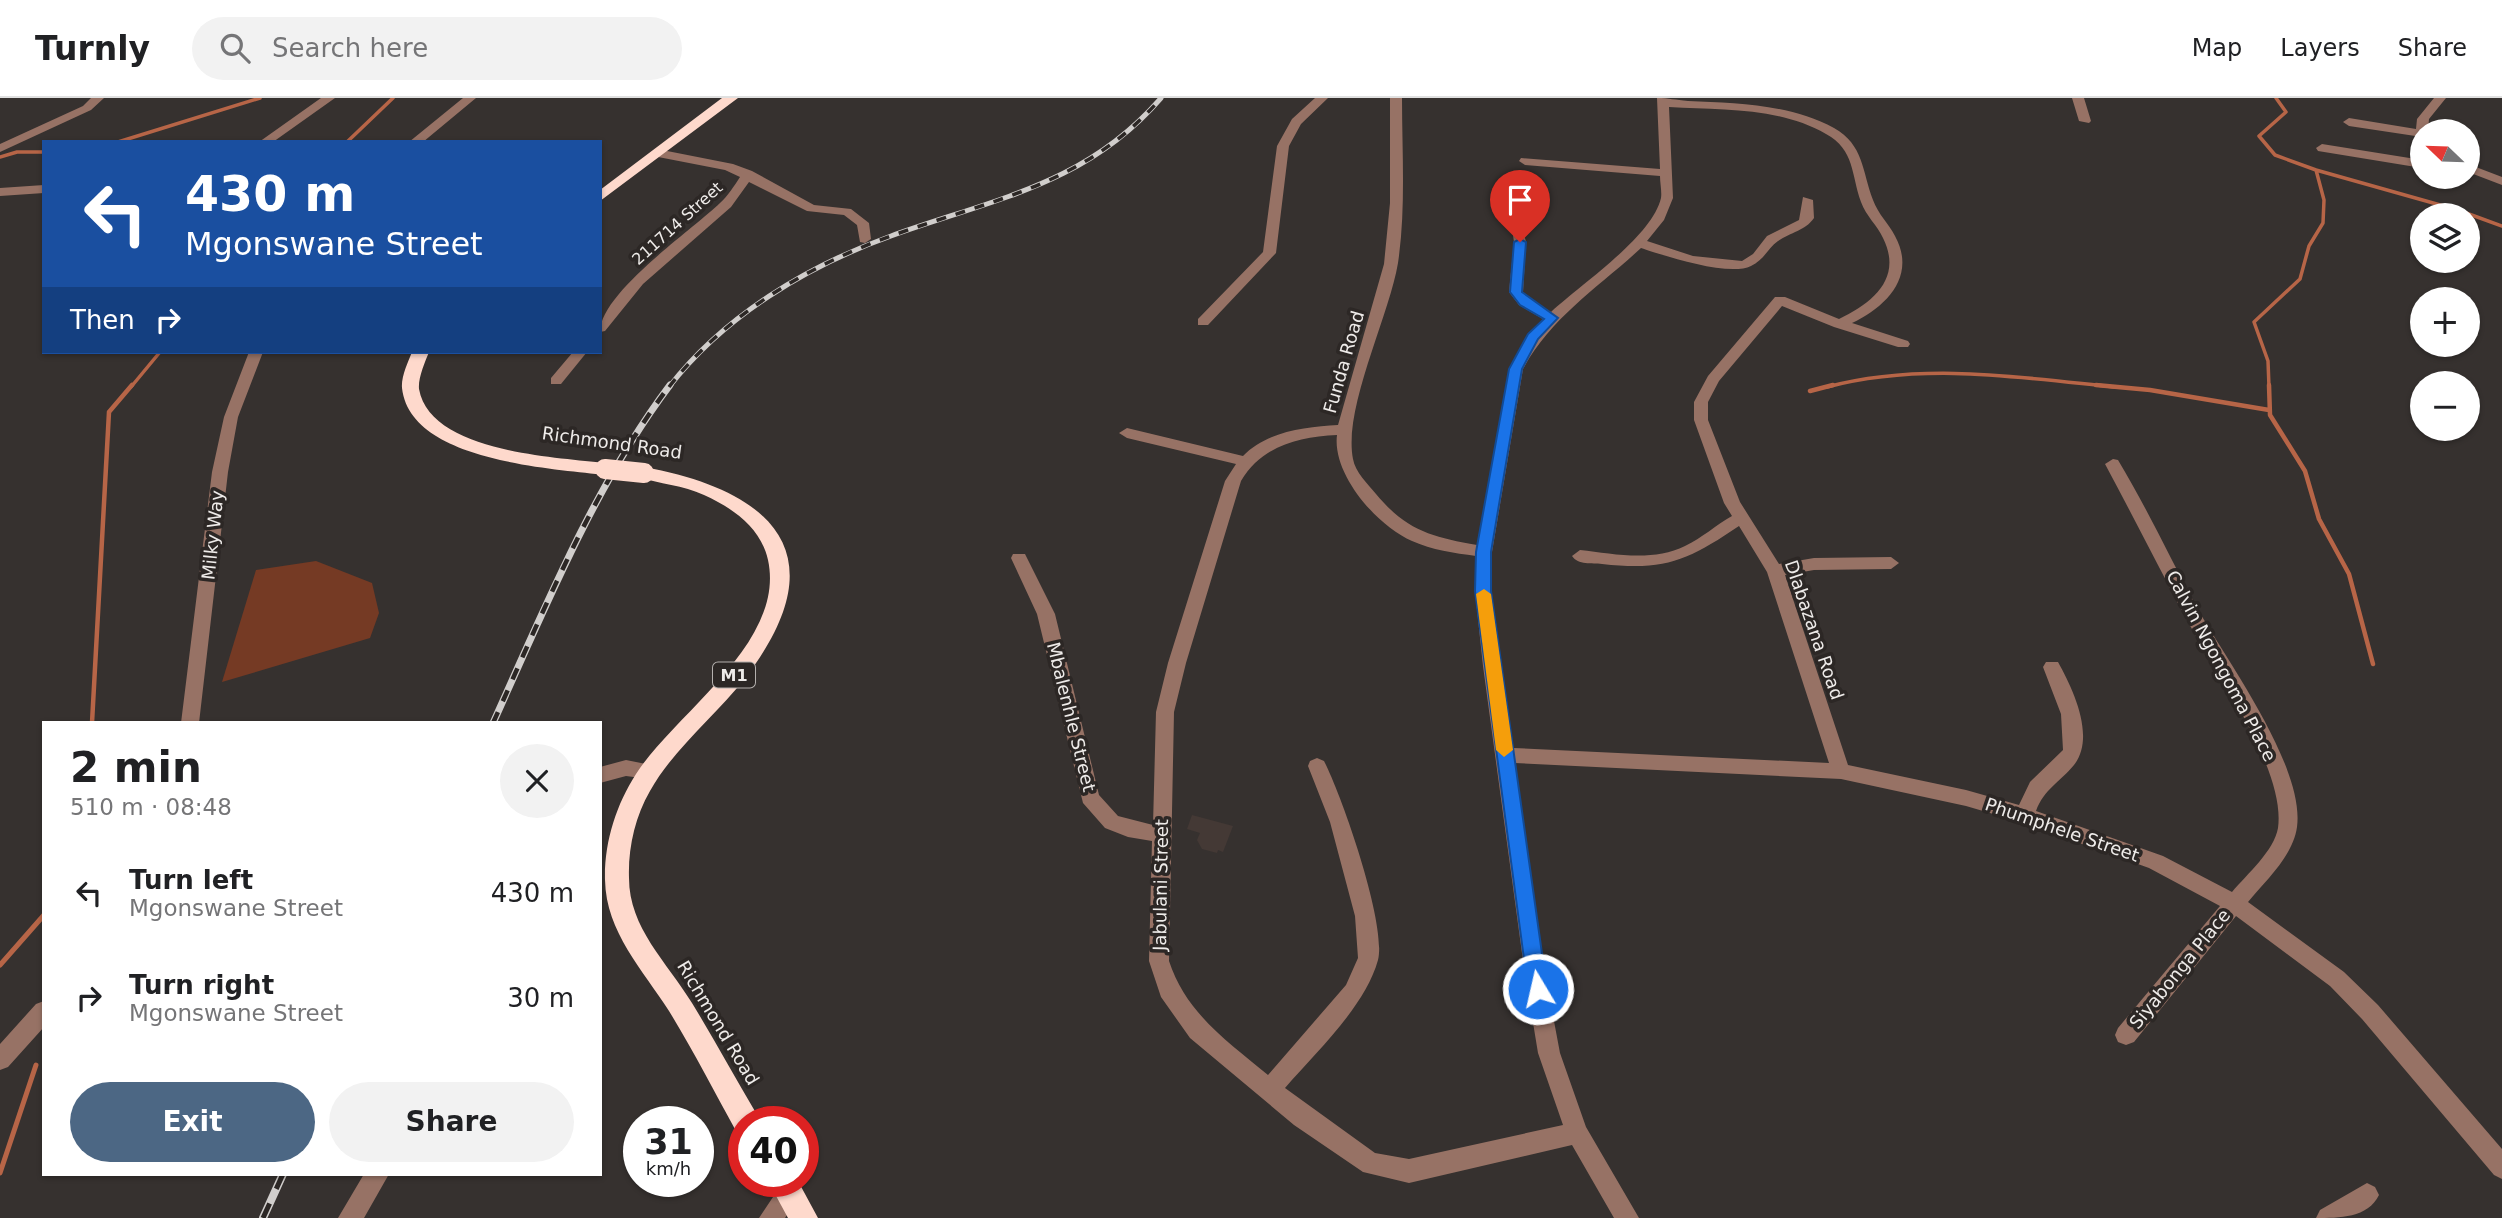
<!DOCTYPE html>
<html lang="en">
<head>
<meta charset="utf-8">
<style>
  :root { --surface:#fff; --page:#f2f2f2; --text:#202124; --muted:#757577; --line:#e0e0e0; --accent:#4c6784 }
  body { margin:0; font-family:"DejaVu Sans",sans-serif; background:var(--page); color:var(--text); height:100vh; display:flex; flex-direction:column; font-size:26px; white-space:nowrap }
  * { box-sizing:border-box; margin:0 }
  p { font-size:23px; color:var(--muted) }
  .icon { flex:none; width:38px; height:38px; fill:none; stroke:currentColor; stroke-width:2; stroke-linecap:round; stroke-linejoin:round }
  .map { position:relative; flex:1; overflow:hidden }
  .drawer { position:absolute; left:42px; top:623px; width:560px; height:455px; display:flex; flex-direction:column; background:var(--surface); border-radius:0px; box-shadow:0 2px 5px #0004 }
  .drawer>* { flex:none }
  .hud { position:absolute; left:42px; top:42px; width:560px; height:214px; border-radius:0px; box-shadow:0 2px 5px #0004; background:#1a4fa0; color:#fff; overflow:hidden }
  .needle { width:46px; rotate:293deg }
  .controls { position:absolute; left:2410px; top:21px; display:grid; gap:14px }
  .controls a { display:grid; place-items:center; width:70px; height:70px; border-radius:50%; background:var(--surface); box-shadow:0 2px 5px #0004; font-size:35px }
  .speed { position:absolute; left:623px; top:1008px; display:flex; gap:14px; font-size:35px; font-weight:700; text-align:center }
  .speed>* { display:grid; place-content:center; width:91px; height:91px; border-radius:50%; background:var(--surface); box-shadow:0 2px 5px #0004; line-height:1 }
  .speed small { font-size:18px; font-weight:400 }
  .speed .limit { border:10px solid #d22; background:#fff; color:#111 }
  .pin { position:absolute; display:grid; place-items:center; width:60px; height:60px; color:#fff; margin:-72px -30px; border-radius:50% 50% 50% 0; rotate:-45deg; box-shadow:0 0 7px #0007 }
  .pin .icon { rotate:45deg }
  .me { position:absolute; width:77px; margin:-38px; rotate:351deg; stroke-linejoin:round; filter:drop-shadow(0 0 5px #0008) }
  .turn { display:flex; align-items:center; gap:24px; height:147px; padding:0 28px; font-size:32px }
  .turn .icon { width:91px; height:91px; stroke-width:2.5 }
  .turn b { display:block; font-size:49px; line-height:60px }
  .then { display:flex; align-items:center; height:66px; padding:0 28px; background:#0003; gap:14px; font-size:26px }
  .round { display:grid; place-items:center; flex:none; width:74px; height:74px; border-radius:37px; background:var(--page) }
  .overview { display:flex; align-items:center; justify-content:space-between; height:119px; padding:0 28px }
  h1 { font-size:42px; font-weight:700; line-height:52px }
  .primary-button { display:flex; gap:14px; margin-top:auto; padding:14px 28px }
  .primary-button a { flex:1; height:80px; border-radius:42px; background:var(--accent); color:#fff; font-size:28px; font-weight:700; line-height:80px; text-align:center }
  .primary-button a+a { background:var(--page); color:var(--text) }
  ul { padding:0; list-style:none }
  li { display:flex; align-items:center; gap:21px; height:105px; padding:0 28px }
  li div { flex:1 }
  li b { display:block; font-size:26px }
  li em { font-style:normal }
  header { display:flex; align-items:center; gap:42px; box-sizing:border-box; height:98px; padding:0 35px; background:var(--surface); border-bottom:2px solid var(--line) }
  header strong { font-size:33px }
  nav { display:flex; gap:38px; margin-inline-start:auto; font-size:24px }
  .search { width:490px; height:63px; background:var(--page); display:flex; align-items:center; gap:18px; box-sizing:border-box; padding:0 24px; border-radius:38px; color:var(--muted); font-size:26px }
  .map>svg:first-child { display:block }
</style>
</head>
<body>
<header>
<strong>Turnly</strong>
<div class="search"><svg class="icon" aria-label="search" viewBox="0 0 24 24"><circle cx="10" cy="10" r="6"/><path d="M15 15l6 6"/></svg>Search here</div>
<nav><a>Map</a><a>Layers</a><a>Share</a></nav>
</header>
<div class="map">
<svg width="2502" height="1120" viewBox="0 0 2502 1120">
  <rect width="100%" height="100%" fill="#36312f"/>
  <path fill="#443935" d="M1192,717L1233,728L1223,754L1218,752L1217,755L1202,751L1197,742L1200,735L1187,731Z"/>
  <path fill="#753a24" d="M316,463L372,485L379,515L370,540L222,584L256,472Z"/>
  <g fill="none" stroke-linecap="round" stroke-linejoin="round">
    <path stroke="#b76547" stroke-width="3.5" d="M118,44L260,0
      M347,44L393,0
      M0,59L17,54H44
      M2316,72L2458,112L2502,128
      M131,289L160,254
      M1827,289C1922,264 2018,279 2114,289
      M2269,289L2268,263L2254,224L2300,181L2309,148L2323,125L2324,102L2316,72L2275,57L2259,38L2286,14L2276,0"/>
    <path stroke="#b76547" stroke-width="4.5" d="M2096,287L2150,292L2269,312
      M2269,287L2270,317L2305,373L2319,421L2349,476L2373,566
      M1810,293L1833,287
      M92,625L109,314L132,287"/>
    <path stroke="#b76547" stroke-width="5" d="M0,867L44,817
      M0,1075L36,967"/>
    <path fill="#977265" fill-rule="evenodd" d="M91,0H104L91,12L0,54V46L83,8Z
      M321,0H335L273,44H259Z
      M463,0H476L423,44H409Z
      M1315,0H1328L1301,26L1289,48L1276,155L1208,227H1198V221L1263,154L1277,48L1292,21Z
      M1390,0H1402C1402,55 1406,111 1398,165C1389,219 1343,310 1353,361C1355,374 1368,386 1376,396C1407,433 1432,439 1477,447L1509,271L1524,244L1543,221L1519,207L1509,194L1514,144L1511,124H1521L1526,144L1523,194L1529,201L1551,214C1581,186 1652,139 1661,100C1662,94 1660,85 1660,78L1525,67L1519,63L1521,60L1660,71L1657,0C1669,0 1675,2 1688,3C1736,5 1790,6 1834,30C1864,47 1862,73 1873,102C1878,116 1889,126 1895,138C1917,178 1886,209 1852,225L1908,243L1910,246L1908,249H1898L1834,229L1782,208L1719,283L1708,304V322L1740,404L1779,466L1814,460L1891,459L1899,465L1891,471L1814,472L1785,477L1848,667L1966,692L2019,707L2030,684L2063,652L2061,616L2043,569L2046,564H2058C2073,591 2096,639 2074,667C2060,684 2044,691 2036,713L2163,758L2232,794C2247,776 2274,753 2278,730C2286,671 2215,574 2187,522C2159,470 2133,418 2105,366L2113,361L2118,362C2147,410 2170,460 2196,508C2226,562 2305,668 2297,729C2293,758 2266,782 2248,804L2344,874L2378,907L2502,1051V1081L2494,1077L2362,921L2330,888L2236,818L2134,944L2126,947L2118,944L2115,937L2118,930L2220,808L2149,770L2024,725L1966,708L1841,681L1515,665L1544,870L1560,955L1586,1029L1639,1120H1614L1572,1047L1409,1085L1363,1074L1294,1027L1190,940L1161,899L1149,863L1152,743L1128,739L1105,730L1083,705L1037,516L1011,460L1013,456H1025L1055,516L1099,697L1118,718L1153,727L1156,614L1168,565L1225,383L1236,366L1127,340L1119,335L1127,330L1243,358C1267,333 1306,329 1338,327L1384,166L1390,105ZM1669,9C1721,12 1779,9 1826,36C1855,52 1851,76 1861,104C1866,118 1877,127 1883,140C1903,180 1873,205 1839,221L1785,199H1775L1708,278L1694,304V322L1724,405L1732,418C1716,427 1702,440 1685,448C1653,464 1614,456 1580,452L1572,458C1578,467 1592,465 1602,466C1665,473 1687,463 1739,428L1767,474L1829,665L1513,650L1491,493L1492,454L1523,271C1551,219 1599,189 1641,150C1665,158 1729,179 1751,168C1764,162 1768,150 1778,143C1791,134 1805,133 1814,120L1813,102L1803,99L1799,122L1767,138L1753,156L1742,163L1693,158L1647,143L1664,122L1673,100ZM1337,337C1332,376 1377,428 1412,443C1432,452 1454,455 1476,458L1475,493L1483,568L1524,870L1538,955L1563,1027L1409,1061L1375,1055L1285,990C1316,954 1365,909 1378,862C1387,826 1342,698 1324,663L1317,660L1310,663L1308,668L1330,724L1355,818L1358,860L1346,887L1268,977C1227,943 1186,915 1169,863L1174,614L1186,565L1241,383C1262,348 1298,339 1337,337Z
      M2072,0H2084L2091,23L2089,25L2079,23Z
      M2434,0H2446L2429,21L2428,33H2422V39L2349,28L2343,24L2349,20L2416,31L2417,21Z
      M2322,46L2422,62V70L2318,53L2316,50Z
      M657,51L733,66L752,73L814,107L851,111L869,125L871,141L865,145L860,144L857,127L844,117L807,113L749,84L731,109L643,186L605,233L600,234C600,195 691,133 720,105C728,98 734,88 740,79L725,72L653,58L651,55Z
      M2468,66L2502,79V87L2468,74Z
      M44,87V95L0,98V90Z
      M249,254H263L238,319L228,374L199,625H181L212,374L224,319Z
      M573,254H587L561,286H551V280Z
      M626,662L656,668L658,673L656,678L649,681L626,678L600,685V669Z
      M44,903V929L8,969L0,972V946L36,906Z
      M364,1076H389L364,1120H338Z
      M789,1083L797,1087L801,1095L785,1120H759L781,1087Z
      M2367,1085L2375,1089L2379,1097C2368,1120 2339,1120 2316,1120L2320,1112Z"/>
    <path fill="#fed9cc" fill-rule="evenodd" d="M722,0H738L600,103V92Z
      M412,254H429C425,264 418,280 419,291C430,354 554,359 605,365L614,371L605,377C549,370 410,363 402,290C401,279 408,264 412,254Z
      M644,369C775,393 839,458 745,580C715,619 674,650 650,693C635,719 628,750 629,780C629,830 667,864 692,905C714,941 734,978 756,1015L759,1024H744V1036L736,1033C714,993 693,952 669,913C643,872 606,834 605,782C604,745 616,707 636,676C675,615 786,545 768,462C761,430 733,410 704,397C683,387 660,386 637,379L635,375L637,371Z
      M768,1083H798L818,1120H788Z"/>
    <g stroke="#d1cecc" stroke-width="5">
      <path id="rail-far2" d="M669,289C724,218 807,168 891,138C993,101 1086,87 1161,0"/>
    </g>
    <g stroke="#d1cecc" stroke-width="7">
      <path id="rail-far1" d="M493,625C545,510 594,388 670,287"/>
    </g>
    <g stroke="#d1cecc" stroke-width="8">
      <path id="rail" d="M263,1120L283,1076"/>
    </g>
    <use href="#rail-far2" stroke="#2c2725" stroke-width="3.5" stroke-dasharray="10" stroke-linecap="butt"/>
    <use href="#rail-far1" stroke="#2c2725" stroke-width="4.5" stroke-dasharray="12" stroke-linecap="butt"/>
    <use href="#rail" stroke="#2c2725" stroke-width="5" stroke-dasharray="16" stroke-linecap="butt"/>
    <path stroke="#fed9cc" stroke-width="20" d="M605,371L644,375"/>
  </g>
  <path fill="#1a73e8" stroke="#114b97" stroke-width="2" d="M1520,141L1526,144L1522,194L1558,220L1538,241L1522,271L1491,454V493L1547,891L1545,898L1538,900L1531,898L1528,891L1475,493L1476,454L1509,271L1528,236L1544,221L1520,207L1510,194L1514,144Z"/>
  <path fill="#f59e0b" d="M1484,491L1491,496L1513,652L1504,659L1496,652L1476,496Z"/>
  <g text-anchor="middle" stroke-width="7" stroke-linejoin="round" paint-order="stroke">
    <g font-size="16" fill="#eeebe9" stroke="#2c2725">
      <text transform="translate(677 125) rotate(-42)" y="6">211714 Street</text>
    </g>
    <rect fill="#2c2725" stroke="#b4b0ae" stroke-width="2" x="713" y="564.5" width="42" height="25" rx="5"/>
    <g font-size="16" font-weight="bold" fill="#eeebe9">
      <text x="734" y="583">M1</text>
    </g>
    <g font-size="18" fill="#eeebe9" stroke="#2c2725">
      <text transform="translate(1344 264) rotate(-74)" y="6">Funda Road</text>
      <text transform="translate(612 345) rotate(8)" y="6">Richmond Road</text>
      <text transform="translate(213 437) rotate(-84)" y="6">Milky Way</text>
      <text transform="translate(1814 532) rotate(71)" y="6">Dlabazana Road</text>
      <text transform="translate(2221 568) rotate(62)" y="6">Calvin Ngongoma Place</text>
      <text transform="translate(1071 619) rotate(76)" y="6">Mbalenhle Street</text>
      <text transform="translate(2062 732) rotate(19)" y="6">Phumphele Street</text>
      <text transform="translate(1161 787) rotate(-89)" y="6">Jabulani Street</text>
      <text transform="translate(2180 871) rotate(-51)" y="6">Siyabonga Place</text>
      <text transform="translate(718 925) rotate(59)" y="6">Richmond Road</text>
    </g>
  </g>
</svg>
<div class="controls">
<a><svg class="needle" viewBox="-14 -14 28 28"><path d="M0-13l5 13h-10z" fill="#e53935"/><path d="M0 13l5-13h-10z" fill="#757577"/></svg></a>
<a><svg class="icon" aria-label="layers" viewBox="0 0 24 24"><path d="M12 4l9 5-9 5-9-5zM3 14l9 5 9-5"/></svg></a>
<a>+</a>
<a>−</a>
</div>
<div class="speed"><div>31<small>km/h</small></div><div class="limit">40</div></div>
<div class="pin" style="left:1520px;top:144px;background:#d93025"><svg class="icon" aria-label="arrive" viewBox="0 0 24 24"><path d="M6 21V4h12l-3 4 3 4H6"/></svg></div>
<svg class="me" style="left:1538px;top:891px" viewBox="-20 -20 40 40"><circle r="17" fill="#1a73e8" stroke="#fff" stroke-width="3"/><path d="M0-11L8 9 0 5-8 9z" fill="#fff"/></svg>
<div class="hud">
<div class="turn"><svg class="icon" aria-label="left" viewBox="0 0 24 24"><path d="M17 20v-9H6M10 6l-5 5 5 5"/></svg><div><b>430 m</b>Mgonswane Street</div></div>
<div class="then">Then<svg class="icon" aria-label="right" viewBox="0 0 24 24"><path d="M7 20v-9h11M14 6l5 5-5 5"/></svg></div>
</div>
<section class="drawer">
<div class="overview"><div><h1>2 min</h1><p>510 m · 08:48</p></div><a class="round"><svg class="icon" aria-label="close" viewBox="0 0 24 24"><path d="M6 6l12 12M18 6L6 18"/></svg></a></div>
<ul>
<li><svg class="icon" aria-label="left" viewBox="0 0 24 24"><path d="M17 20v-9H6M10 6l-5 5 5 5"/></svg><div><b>Turn left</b><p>Mgonswane Street</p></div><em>430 m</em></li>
<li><svg class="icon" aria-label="right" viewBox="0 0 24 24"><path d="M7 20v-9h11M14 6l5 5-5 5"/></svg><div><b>Turn right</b><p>Mgonswane Street</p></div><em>30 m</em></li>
</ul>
<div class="primary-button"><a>Exit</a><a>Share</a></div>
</section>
</div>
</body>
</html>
